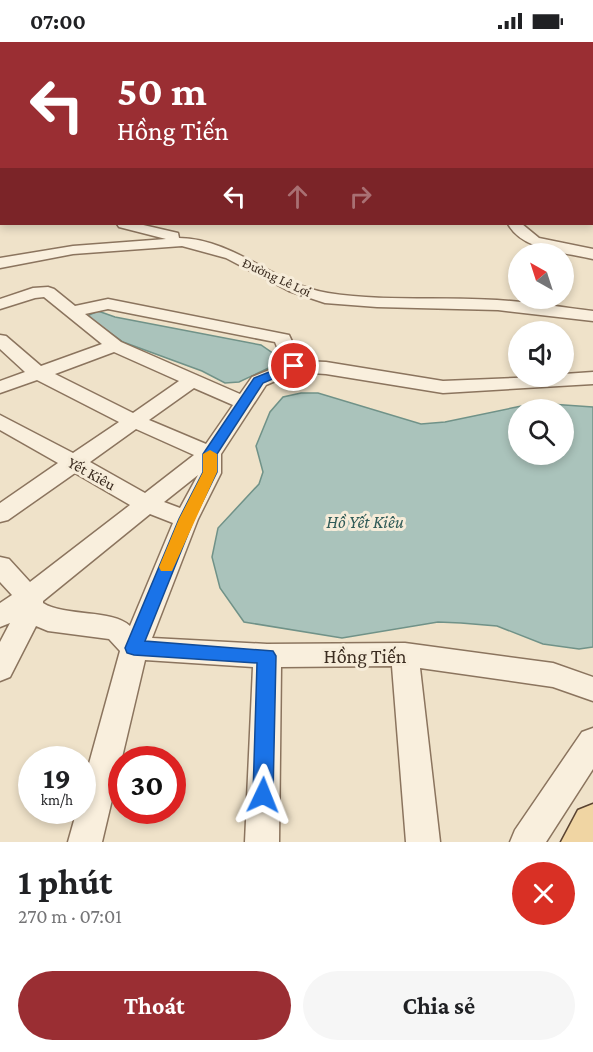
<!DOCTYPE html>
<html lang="vi">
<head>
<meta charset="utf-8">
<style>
  :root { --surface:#fff; --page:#f6f6f6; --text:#202124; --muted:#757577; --accent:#9a2e33 }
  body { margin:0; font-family:"Crimson Pro",serif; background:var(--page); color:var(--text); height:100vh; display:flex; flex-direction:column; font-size:22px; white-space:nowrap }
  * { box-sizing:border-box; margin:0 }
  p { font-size:20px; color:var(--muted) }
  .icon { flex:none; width:33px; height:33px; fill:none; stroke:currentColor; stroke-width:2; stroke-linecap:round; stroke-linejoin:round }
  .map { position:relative; height:800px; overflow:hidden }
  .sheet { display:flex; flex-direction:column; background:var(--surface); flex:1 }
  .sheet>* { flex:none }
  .guide { position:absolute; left:0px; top:0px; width:594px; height:183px; box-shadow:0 3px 9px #0003; background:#9a2e33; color:#fff; overflow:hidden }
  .needle { width:39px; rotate:321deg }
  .tools { position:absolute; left:508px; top:201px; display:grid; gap:12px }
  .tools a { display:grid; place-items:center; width:66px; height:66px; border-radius:50%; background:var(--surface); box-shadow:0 3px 9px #0003; font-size:30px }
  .speed { position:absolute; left:18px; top:704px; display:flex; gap:12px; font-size:30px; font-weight:700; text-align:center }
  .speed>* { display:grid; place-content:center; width:78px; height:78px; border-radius:50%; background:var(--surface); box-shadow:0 3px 9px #0003; line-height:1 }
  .speed small { font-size:15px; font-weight:400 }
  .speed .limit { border:9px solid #d22; background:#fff; color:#111 }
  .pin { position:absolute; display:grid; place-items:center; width:51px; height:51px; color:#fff; margin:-26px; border:3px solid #fff; border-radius:50%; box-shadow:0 2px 6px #0007 }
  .me { position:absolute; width:66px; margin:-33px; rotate:2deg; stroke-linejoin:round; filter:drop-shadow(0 0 4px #0008) }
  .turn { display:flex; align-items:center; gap:21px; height:126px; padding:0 18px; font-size:27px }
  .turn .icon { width:78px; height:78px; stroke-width:2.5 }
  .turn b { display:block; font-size:42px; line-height:51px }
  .lanes { display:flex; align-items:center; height:57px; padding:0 18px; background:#0003; justify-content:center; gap:30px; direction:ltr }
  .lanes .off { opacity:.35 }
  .round { display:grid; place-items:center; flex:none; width:63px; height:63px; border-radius:32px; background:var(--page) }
  .headline { display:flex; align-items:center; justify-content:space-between; height:102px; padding:0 18px }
  h1 { font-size:36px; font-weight:700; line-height:45px }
  .action { display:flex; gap:12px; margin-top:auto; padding:12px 18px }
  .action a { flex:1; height:69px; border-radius:36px; background:var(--accent); color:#fff; font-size:24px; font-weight:700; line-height:69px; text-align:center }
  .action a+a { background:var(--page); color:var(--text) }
  .status { display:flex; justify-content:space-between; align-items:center; height:42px; padding:0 30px; background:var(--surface); direction:ltr }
  .status svg { height:16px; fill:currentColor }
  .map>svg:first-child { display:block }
</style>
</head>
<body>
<div class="status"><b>07:00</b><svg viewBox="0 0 49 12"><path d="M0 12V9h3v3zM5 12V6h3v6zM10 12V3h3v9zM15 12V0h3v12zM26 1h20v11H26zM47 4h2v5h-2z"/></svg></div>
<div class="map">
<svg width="593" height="800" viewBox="0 0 593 800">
  <rect width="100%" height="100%" fill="#efe2c9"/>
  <path fill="#aac3bb" stroke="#709288" stroke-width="1.5" fill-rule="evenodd" d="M98,269L115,275L261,303L274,312L275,323L239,340L225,341L202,329L123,300L87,274Z
    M301,351H318L421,382L445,380L536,361L593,365V605L579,607L543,602L497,584L461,581L438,580L342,596L244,580L220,546L212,515L218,486L259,442L263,430L256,404L270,370L283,355ZM519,368H564V412H519Z"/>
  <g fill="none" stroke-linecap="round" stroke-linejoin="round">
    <g stroke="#8b745e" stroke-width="3">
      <path id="minor" d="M47,0H60L62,2H48Z
        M137,0H152L135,2Z
        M463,0H474L461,2Z
        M556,0H569L554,2Z
        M592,2H593V8H592Z
        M0,6H2V12H0Z
        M0,30H2V36H0Z
        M592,36H593V42H592Z
        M592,53H593V59H592Z
        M0,60H2L0,67Z
        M0,98H2V105H0Z
        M593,142V151H592V142Z
        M117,182H139L178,191L179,196C235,197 276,243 328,251C384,260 442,254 497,258C529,260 561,265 593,269V279L498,268L377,265L325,261L289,249L226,216L182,204L73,212L0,226V216L73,204L166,197L119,185Z
        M508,182H522L539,196L593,207V217C565,210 523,209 508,182Z
        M48,245L54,247L75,264L108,257L289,293L301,319L326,320L443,339L564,334V332L593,330V342L443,351L326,332L296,330L266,343L221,412V431L198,477L152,596L267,602L405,601L553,621L593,635V659L553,645L420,626L440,800H406L392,624L281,625L279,800H245L253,625L145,618L102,800H68L77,768H82V747L120,609L109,597L48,589L36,584L10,635L0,639V600L10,581L0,585V561L12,553L0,540V515L9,517L30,540L130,463L75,431L8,478L0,480V461L58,421L0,388V373L73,411L119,380L37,338L0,351V339L25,330L0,307V293L6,294L41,324L102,302L44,255L35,256L0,267V257L33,246ZM108,267L275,300L284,322L252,335L240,352L121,300L85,272ZM114,310L179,339L133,371L55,332ZM194,346L233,363L206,402L149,378ZM136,387L194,413L145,451L90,420ZM198,433L180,466L164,460ZM150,472L173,481L130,584C113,567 65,575 43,561V559Z
        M593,686V727L546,800H510L515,788L582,690Z"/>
    </g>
    <g stroke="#5a4331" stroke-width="3">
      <path id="major" d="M200,0H217L218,2H201Z
        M592,64H593V72H592Z
        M593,762V800H561L578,768Z"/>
    </g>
    <use href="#minor" fill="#f9efdd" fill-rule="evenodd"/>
    <use href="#major" fill="#f0d5a3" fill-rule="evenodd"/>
  </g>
  <path fill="#1a73e8" stroke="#114b97" stroke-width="1.5" d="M294,320L300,324L298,326L263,341L217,412V430L194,477L145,599L273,609L276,614L273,753L270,761L263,764L256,761L253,753L257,621L134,613L127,611L125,606L179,477L203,430V412L254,336Z"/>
  <path fill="#f59e0b" d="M210,408L217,412V430L172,529H161L159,525L179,477L203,430V412Z"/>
  <g text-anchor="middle" stroke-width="6" stroke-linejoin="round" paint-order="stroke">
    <g font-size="14" fill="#3c2d21" stroke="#f6ecd9">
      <text transform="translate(277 235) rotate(25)" y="5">Đường Lê Lợi</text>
    </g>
    <g font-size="16" fill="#3c2d21" stroke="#f6ecd9">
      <text transform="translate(92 431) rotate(29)" y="6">Yết Kiêu</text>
    </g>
    <g font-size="18" font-style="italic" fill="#305b57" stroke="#f6ecd9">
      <text x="365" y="486">Hồ Yết Kiêu</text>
    </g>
    <g font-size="20" fill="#3c2d21" stroke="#f6ecd9">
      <text x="365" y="621">Hồng Tiến</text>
    </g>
  </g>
</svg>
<div class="tools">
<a><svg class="needle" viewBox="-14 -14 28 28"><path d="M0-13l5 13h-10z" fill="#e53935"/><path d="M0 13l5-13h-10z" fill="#757577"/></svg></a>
<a><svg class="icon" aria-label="sound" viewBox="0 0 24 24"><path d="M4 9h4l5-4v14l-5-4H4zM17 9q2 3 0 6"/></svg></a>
<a><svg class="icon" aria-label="search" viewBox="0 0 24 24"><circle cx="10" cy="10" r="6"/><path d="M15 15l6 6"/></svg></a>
</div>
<div class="speed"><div>19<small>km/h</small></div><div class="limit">30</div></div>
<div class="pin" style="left:294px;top:324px;background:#d93025"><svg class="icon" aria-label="arrive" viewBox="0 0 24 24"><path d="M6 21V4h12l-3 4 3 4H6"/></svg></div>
<svg class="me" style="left:263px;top:753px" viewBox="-20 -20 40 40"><path d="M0-17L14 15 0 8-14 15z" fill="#1a73e8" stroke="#fff" stroke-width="4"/></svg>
<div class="guide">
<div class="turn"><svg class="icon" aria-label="left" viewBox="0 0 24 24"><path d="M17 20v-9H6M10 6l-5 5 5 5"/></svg><div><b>50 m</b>Hồng Tiến</div></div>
<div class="lanes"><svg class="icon" aria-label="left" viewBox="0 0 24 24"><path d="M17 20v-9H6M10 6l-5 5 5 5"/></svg><svg class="icon off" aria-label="ahead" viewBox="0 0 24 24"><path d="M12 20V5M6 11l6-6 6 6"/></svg><svg class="icon off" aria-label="right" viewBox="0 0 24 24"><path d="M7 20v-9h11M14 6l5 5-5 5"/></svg></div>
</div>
</div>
<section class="sheet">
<div class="headline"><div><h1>1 phút</h1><p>270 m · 07:01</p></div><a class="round" style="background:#d93025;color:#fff"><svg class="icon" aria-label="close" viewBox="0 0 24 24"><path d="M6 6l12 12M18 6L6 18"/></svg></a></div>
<div class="action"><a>Thoát</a><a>Chia sẻ</a></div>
</section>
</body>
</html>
